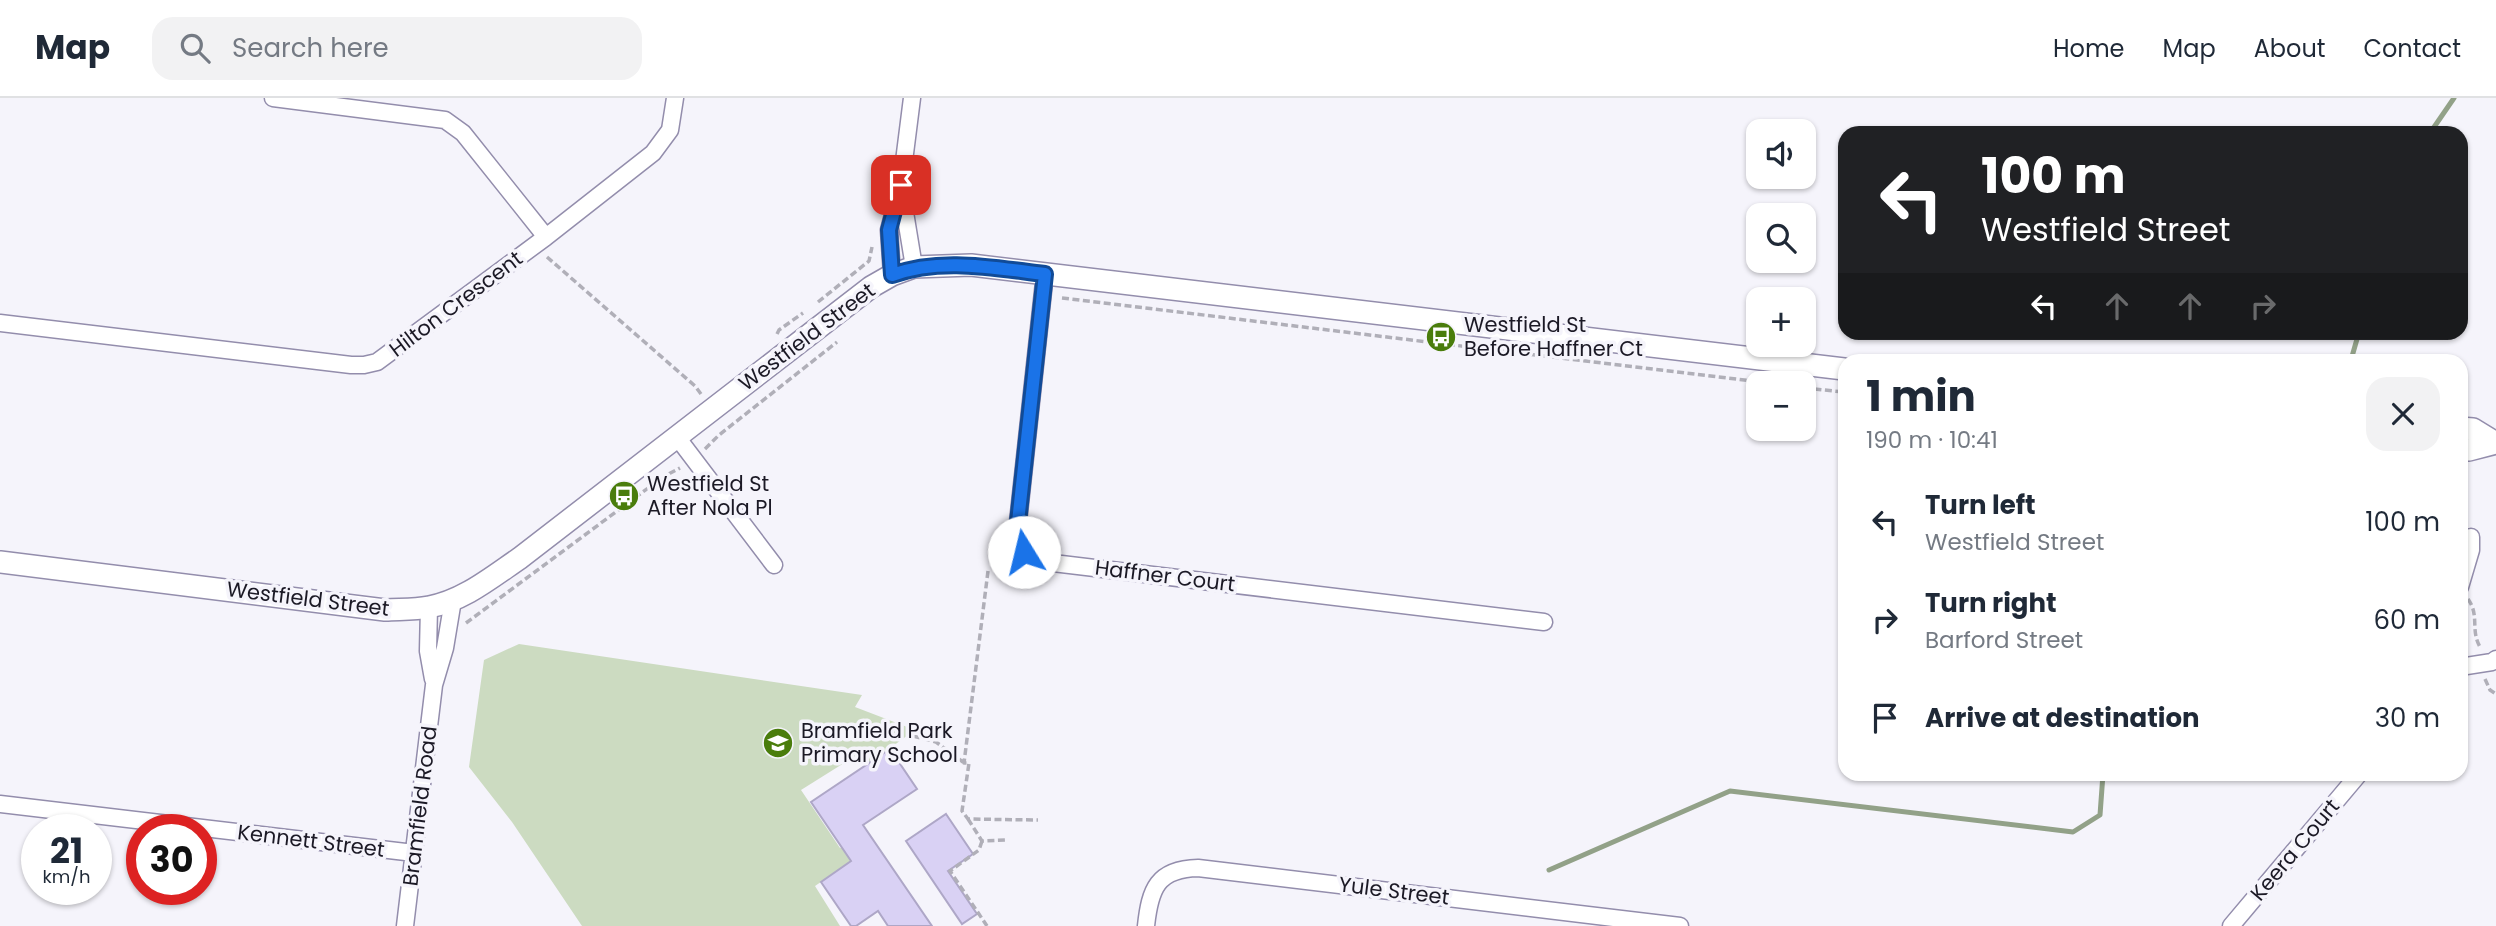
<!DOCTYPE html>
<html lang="en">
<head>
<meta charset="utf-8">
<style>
  :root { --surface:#fff; --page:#f2f2f3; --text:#1f2937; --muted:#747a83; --line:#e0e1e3 }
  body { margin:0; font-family:Poppins,sans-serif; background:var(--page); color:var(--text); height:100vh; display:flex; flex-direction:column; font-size:26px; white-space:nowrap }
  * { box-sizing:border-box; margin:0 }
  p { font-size:23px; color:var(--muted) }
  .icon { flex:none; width:38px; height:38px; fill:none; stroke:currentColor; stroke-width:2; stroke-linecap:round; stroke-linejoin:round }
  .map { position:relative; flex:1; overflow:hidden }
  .sheet { position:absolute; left:1838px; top:256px; width:630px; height:427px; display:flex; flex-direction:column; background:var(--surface); border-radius:21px; box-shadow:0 2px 5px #0004 }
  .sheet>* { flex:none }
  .top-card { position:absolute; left:1838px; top:28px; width:630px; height:214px; border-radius:21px; box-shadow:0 2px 5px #0004; background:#202124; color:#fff; overflow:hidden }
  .buttons { position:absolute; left:1746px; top:21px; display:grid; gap:14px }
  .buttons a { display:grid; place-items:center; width:70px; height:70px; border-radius:14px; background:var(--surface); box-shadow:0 2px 5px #0004; font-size:35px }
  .speed { position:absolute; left:21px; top:716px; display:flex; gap:14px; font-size:35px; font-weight:700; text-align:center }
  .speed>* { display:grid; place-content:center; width:91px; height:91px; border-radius:50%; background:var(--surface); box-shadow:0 2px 5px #0004; line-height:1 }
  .speed small { font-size:18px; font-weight:400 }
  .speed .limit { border:10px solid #d22; background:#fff; color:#111 }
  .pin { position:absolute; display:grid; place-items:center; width:60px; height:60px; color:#fff; margin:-30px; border-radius:14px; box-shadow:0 4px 10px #0006 }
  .me { position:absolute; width:77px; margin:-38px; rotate:351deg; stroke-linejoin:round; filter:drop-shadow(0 0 5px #0008) }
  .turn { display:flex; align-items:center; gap:24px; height:147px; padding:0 28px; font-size:32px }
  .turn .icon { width:91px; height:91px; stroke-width:2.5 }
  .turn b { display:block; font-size:49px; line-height:60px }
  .lanes { display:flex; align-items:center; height:66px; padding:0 28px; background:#0003; justify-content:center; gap:35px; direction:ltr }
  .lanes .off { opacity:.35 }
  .round { display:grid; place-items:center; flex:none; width:74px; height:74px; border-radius:21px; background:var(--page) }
  .overview { display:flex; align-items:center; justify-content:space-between; height:119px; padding:0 28px }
  h1 { font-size:42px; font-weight:700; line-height:52px }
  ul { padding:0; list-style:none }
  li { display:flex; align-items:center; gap:21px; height:98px; padding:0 28px }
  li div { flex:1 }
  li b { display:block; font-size:26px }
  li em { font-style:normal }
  header { display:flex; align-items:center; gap:42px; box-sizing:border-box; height:98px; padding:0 35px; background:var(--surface); border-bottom:2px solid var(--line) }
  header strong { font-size:33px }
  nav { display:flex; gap:38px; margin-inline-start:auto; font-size:24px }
  .search { width:490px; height:63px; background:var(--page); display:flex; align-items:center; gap:18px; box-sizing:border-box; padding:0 24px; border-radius:21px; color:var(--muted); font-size:26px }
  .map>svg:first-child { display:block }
</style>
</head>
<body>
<header>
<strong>Map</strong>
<div class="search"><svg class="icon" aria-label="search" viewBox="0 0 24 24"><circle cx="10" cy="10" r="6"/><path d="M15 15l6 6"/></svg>Search here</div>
<nav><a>Home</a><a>Map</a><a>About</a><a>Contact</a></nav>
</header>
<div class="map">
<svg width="2496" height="828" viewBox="0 0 2496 828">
  <rect width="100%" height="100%" fill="#f5f4fb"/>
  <path fill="#ccdbc1" d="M519,546L862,597L855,609L915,632L868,666L860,655L801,692L840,750L856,741L865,754L815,788L840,828H582L512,724L469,669L484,562Z"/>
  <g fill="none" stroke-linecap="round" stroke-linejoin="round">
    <path stroke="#92a188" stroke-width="5" d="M2430,35L2454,0
      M2351,262L2359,234
      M1549,772L1730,693L2073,734L2100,717L2103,676"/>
  </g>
  <path fill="#d9d1f4" stroke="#aea7c7" stroke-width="2" d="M890,651L917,691L863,727L932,828H888L878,813L856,828H851L821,784L851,763L811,704Z
    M946,716L973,756L948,773L977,816L962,826L906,743Z"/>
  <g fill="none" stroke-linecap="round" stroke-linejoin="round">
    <g stroke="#938dac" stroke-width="19">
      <path id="minor" d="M273,0L445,22L463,35L546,139
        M902,96L914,169
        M1045,175L1018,424L1024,454L1053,465L1544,524
        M892,177L889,132L901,87L912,0
        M0,225L351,267H364L377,264L546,139L653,55L670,32L675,0
        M677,339L774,467
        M2460,489L2471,452V439
        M429,509L428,553L433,581
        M2460,569L2492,564L2496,561
        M0,706L414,755
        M405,828L434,587L445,550L453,502
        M1146,828C1150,791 1157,771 1198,770L1680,828
        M2231,828L2359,676"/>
    </g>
    <g stroke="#938dac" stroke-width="24">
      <path id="secondary" d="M2460,330L2473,331L2496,345
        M2460,352H2469L2496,345
        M0,464L385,512C399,511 414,512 429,509C463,503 492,479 520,460L871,189L892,177L914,169L971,167L1844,271"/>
    </g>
    <path stroke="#b0afb8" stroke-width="3.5" stroke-dasharray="7 3.5" stroke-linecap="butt" d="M547,159L695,288L701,296
      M1062,200L1769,285
      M818,204L869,163L872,149
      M777,236L779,232L803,215
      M1804,290L1844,294
      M705,351L719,337L837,244
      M988,473L964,665H969L962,713L968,721L1038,722
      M2468,501C2480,518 2470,531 2480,549
      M466,525L663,379L680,370
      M2485,581L2490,592L2496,596
      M913,638L936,644L963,664
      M968,721L982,743L1006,742
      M982,743L979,752L950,773L987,828"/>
    <use href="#minor" stroke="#fff" stroke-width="16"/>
    <use href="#secondary" stroke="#fff" stroke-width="21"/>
  </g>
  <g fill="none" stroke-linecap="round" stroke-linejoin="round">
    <g stroke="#114b97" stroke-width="18">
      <path id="route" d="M901,87L889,132L892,177C941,159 994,170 1045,176L1018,424L1024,454"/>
    </g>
    <use href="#route" stroke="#1a73e8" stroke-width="12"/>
  </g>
  <defs>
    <g id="bus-disc" transform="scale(1.575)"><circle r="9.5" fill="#4a7d0c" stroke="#f5f4fb"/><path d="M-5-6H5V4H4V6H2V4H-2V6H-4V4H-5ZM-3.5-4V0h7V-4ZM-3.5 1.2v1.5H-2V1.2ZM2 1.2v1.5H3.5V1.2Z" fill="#fff"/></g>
    <g id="school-disc" transform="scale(1.575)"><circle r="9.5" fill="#4a7d0c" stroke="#f5f4fb"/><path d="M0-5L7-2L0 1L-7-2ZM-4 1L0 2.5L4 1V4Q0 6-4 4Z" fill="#fff"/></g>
  </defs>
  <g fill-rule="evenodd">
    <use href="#bus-disc" x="1441" y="239"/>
    <use href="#bus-disc" x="624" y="398"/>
    <use href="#school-disc" x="778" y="645"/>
  </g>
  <g text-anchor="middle" stroke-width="7" stroke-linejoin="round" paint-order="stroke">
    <g font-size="21" fill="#1b1925" stroke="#f5f4fb">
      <text transform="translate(456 206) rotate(-37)" y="7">Hilton Crescent</text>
      <text transform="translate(807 239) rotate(-37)" y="7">Westfield Street</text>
      <text transform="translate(1165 478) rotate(7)" y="7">Haffner Court</text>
      <text transform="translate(308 501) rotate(7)" y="7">Westfield Street</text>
      <text transform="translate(420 708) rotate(-83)" y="7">Bramfield Road</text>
      <text transform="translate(311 743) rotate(7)" y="7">Kennett Street</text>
      <text transform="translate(2295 752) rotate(-50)" y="7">Keera Court</text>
      <text transform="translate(1394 793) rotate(7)" y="7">Yule Street</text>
    </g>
    <g font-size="21" fill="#1b1925" stroke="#f5f4fb" text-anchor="start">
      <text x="1464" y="234">Westfield St<tspan x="1464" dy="24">Before Haffner Ct</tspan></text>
      <text x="647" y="393">Westfield St<tspan x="647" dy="24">After Nola Pl</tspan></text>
      <text x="801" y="640">Bramfield Park<tspan x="801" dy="24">Primary School</tspan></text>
    </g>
  </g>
</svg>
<div class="buttons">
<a><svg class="icon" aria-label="sound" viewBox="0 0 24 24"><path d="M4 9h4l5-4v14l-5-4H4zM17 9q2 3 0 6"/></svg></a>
<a><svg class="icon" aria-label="search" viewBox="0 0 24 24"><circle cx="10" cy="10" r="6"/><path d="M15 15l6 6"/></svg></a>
<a>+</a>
<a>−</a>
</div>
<div class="speed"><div>21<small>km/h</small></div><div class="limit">30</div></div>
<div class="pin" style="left:901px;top:87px;background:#d93025"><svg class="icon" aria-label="arrive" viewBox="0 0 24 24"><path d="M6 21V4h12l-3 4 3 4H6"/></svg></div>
<svg class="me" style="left:1024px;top:454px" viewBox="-20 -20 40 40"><circle r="19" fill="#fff"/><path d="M0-13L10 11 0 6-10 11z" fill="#1a73e8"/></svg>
<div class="top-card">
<div class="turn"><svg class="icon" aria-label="left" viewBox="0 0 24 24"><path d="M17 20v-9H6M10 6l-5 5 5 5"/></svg><div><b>100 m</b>Westfield Street</div></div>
<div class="lanes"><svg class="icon" aria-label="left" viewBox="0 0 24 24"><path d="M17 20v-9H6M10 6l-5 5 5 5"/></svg><svg class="icon off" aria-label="ahead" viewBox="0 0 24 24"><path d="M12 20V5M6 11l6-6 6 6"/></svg><svg class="icon off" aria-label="ahead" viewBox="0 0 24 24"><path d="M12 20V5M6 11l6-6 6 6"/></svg><svg class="icon off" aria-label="right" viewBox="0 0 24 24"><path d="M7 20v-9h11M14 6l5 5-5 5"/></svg></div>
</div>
<section class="sheet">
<div class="overview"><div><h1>1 min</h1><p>190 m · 10:41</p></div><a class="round"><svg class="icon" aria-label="close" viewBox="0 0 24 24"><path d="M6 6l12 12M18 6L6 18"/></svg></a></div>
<ul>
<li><svg class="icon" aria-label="left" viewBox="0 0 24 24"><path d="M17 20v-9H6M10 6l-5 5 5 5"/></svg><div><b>Turn left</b><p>Westfield Street</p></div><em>100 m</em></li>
<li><svg class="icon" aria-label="right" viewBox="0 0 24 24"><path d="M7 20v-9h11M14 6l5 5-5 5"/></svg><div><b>Turn right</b><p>Barford Street</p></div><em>60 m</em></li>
<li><svg class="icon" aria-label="arrive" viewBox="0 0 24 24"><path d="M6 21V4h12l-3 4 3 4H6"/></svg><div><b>Arrive at destination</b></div><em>30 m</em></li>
</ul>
</section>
</div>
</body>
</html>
